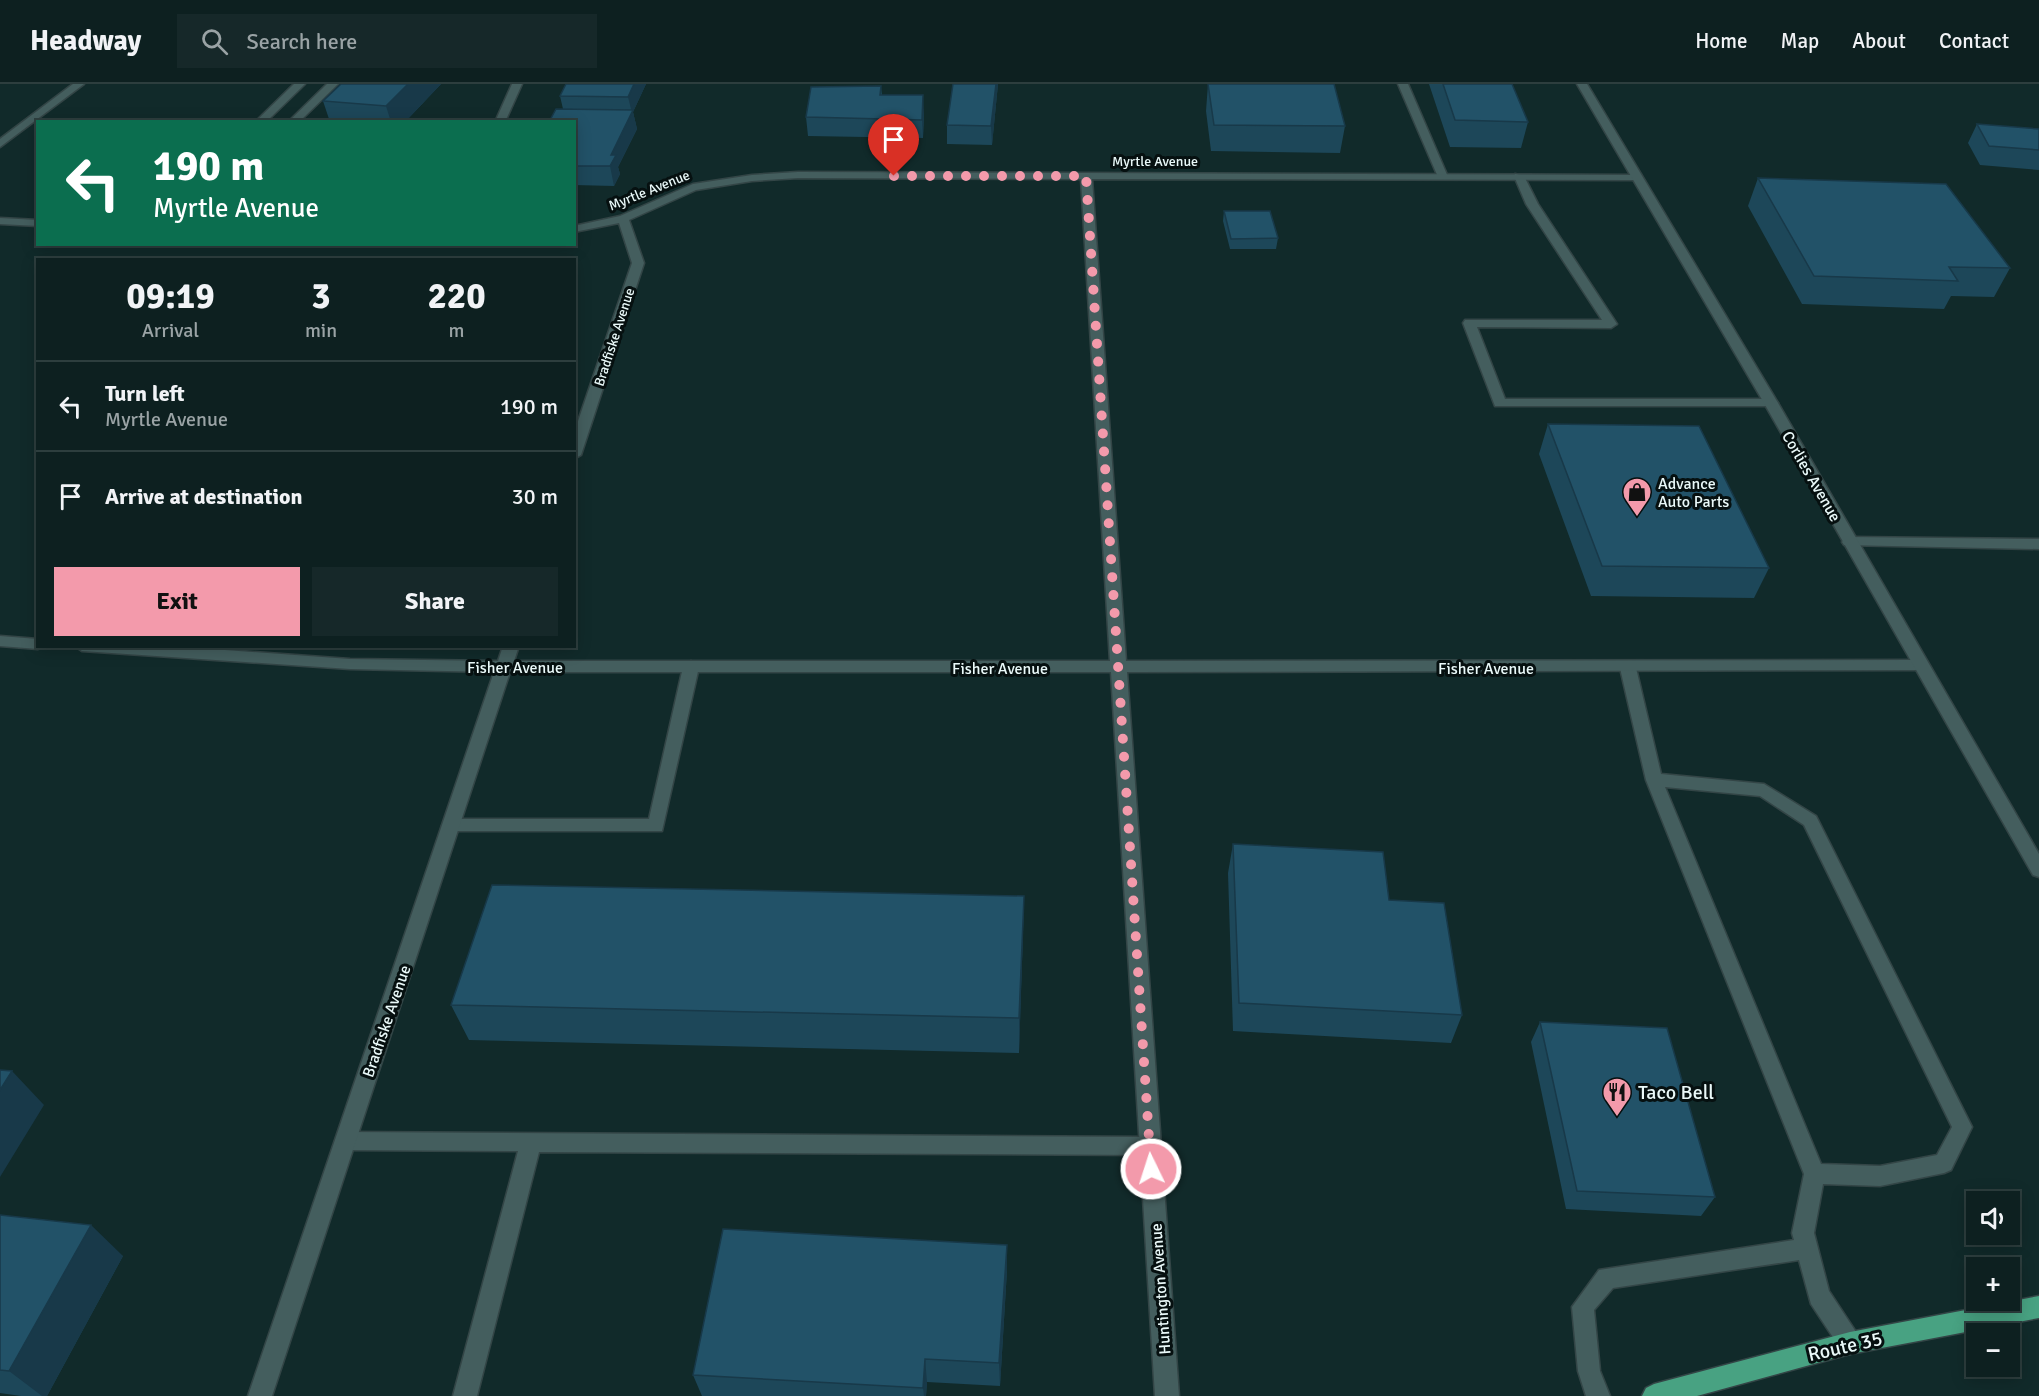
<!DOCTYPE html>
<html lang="en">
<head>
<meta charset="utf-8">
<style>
  :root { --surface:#0d2020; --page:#162829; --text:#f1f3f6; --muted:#9aa3a5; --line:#2d3e3e; --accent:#f39aab }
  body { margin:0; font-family:Signika,sans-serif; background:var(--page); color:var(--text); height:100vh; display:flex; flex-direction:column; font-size:22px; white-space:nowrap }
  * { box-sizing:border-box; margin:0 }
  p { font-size:20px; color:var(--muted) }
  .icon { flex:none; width:33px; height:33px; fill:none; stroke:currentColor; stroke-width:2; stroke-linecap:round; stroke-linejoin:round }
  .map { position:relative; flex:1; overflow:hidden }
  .panel { position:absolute; left:36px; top:174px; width:540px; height:390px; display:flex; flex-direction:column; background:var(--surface); border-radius:0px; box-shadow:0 3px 15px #0003,0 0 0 2px var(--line) }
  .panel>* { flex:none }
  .top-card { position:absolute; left:36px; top:36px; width:540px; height:126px; border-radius:0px; box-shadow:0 3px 15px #0003,0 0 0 2px var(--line); background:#0b6e4f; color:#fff; overflow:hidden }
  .tools { position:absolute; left:1966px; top:1107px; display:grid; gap:12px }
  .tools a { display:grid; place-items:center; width:54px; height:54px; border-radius:0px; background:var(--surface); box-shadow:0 3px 15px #0003,0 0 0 2px var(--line); font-size:30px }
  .pin { position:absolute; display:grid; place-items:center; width:51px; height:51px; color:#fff; margin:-62px -26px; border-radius:50% 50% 50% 0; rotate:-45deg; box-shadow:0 0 6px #0007 }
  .pin .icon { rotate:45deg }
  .me { position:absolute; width:66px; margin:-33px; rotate:356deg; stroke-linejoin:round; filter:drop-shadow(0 0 4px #0008) }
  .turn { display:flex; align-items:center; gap:21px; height:126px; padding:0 18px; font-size:27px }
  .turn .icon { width:78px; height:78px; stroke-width:2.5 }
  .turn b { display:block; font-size:42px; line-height:51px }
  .eta { display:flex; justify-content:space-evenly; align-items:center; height:102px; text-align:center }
  .eta b { font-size:36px; font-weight:700; line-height:42px }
  .action { display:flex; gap:12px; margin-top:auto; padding:12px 18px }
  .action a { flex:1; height:69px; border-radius:0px; background:var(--accent); color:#111; font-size:24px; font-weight:700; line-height:69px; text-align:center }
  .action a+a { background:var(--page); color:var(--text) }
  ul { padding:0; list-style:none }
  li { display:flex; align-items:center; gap:18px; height:90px; padding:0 18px; border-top:2px solid var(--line) }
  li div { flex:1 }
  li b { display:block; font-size:22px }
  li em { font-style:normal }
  header { display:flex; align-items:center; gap:36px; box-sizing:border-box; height:84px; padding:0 30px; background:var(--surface); border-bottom:2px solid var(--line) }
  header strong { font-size:28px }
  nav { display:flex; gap:33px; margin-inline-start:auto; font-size:21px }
  .search { width:420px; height:54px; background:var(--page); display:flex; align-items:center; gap:15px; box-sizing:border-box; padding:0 21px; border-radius:0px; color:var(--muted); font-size:22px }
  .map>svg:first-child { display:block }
</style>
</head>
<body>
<header>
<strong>Headway</strong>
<div class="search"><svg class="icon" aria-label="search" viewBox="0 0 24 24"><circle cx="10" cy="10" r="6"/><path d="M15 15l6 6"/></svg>Search here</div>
<nav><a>Home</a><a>Map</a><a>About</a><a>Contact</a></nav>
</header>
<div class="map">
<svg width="2039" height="1312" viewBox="0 0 2039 1312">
  <rect width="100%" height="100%" fill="#112a2a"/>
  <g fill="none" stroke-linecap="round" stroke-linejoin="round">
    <g stroke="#334546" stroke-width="3">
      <path id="service" d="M73,0H84L0,63V55Z
        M294,0H305L266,38H255Z
        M327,0H338L299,38H288Z
        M512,0H522L505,38H495Z
        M1398,0H1408L1448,93L1447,95L1438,93Z
        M1515,90L1524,92L1538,120L1617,240L1611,244L1477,243L1505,315H1771L1778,319L1776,322H1495L1463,239L1465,236H1602L1526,120L1514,92Z
        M1849,453L2039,455V465L1844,461L1842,458L1844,455Z
        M691,577L699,583L662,747H445L442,742L445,737L451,735H649L683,583Z
        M1628,578L1636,584L1661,690L1764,700L1816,732L1972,1043L1951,1086L1944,1089L1880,1102L1823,1100L1814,1149L1829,1207L1858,1251L1861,1259L1858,1267L1850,1270L1842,1267L1811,1220L1799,1176L1613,1204L1594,1226L1600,1287L1610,1312H1586L1578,1287L1572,1223L1599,1186L1794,1156L1792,1149L1804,1090L1646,696L1620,584ZM1665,703L1760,712L1804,741L1952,1043L1937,1071L1880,1082L1821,1080Z
        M345,1048L1150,1053L1157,1055L1160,1062L1157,1069L1150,1071L539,1068L477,1312H453L518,1067L345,1066L338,1064L335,1057L338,1050Z"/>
    </g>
    <g stroke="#334546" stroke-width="3">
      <path id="minor" d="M798,88L1640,91V95L1636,96L1092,95L1126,577L1919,576L1927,581L1919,586L1127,588L1179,1312H1155L1111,588H510L272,1312H248L494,588L350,585L82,567L75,562H170L350,575L498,577L503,562H519L514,577H1110L1081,95L798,94L752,97L696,106L629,136L644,179L581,371L574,375V349L632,179L619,139L574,148V142L620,132L693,100L752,91Z
        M0,134L38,136V142L0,140Z
        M0,552L38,555V562H44L38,565L0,562Z"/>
    </g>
    <g stroke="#334546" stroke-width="3">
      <path id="secondary" d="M1577,0H1587L1778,319L2039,770V793L2033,791L1764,319Z"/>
    </g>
    <g stroke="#334546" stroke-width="3">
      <path id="primary" d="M2039,1212V1234L1850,1270L1697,1312H1642L1646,1304L1654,1300L1850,1248Z"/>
    </g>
    <use href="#service" fill="#445e5e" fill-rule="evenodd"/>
    <use href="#minor" fill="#445e5e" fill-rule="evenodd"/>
    <use href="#secondary" fill="#445e5e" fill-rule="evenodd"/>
    <use href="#primary" fill="#48a282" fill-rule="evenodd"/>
  </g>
  <path fill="#1d4759" d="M441,0L405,38H330L323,17Z
    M566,0H646L633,28L637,45L618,83L620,90L614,102L574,101V38L563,25L560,12Z
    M953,0H998L992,61L947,60V41Z
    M1208,0H1334L1345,42L1340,69L1211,67L1206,27Z
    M1429,0H1512L1528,38L1521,64L1450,63Z
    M881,2L882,11L924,29L923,54L808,52L806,33Z
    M1977,40L2039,45V86L1980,81L1968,59Z
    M1758,94L2010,184L1994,213L1951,212L1944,225L1802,220L1748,122Z
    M1224,127L1278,154L1276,165H1230L1223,137Z
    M1548,340L1769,484L1754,514L1591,512L1539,370Z
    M1233,760L1389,816L1462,931L1451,959L1233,947L1228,789Z
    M1024,812L1023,848L1019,969L469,956L451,921Z
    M1540,938L1715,1113L1701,1132L1566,1125L1531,958Z
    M0,1131L123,1172L47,1312H21L0,1309Z
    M1007,1161V1186L1000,1302L927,1298L926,1312H702L693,1291Z"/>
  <path fill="#183949" d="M408,0H441L405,38H391L386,22Z
    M634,0H646L633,28L637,45L618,83L620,90L614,102L610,82L611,71L632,29L628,13Z
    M996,0H998L992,61L991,42Z
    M923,11L924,29L923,54L922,36Z
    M1024,812L1023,848L1019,969V934Z
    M12,987L44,1021L0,1093V1006Z
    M91,1141L123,1172L47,1312H42L9,1287Z
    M1007,1161V1186L1000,1302L999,1279Z
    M925,1275L927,1298L926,1312H924L923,1304Z"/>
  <path fill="#225268" stroke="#183949" stroke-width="1.5" d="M341,0H408L386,22L323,17Z
    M566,0H634L628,13L560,12Z
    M953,0H996L991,42L947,41Z
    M1208,0H1334L1345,42L1214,41Z
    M1443,0H1512L1528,38L1455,36Z
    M881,2L880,11H923L922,36L806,33L811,3Z
    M556,25L633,26L611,71H616L610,82H574V38H549Z
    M1977,40L2039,45V66L1989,62Z
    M1758,94L1946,100L2010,184L1949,183L1958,197L1814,192Z
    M1224,127H1270L1278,154L1231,155Z
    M1548,340L1699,342L1769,484L1602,482Z
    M1233,760L1383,768L1389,816L1444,819L1462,931L1239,919Z
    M492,801L1024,812L1019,934L451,921Z
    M1540,938L1667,944L1715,1113L1577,1107Z
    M0,986L12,987L0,1006Z
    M0,1131L91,1141L9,1287L0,1286Z
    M723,1145L1007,1161L999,1279L925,1275L923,1304L693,1291Z"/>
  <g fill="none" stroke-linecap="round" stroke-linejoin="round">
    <path stroke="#f39aab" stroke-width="10" stroke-dasharray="0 18" d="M894,92H1086L1151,1085"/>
  </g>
  <defs>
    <g id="shop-pin" transform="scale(1.5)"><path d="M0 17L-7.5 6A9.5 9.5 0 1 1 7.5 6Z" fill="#f39aab" stroke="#061010"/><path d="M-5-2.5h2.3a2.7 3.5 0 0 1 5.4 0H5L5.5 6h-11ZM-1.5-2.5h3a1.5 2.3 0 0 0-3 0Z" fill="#111"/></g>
    <g id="restaurant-pin" transform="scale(1.5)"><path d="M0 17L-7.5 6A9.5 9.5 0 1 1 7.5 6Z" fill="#f39aab" stroke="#061010"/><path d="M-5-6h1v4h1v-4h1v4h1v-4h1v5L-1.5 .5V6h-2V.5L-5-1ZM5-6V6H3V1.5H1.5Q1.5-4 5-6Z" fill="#111"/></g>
  </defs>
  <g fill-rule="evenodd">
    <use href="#shop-pin" x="1637" y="408"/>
    <use href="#restaurant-pin" x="1617" y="1008"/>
  </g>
  <g text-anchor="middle" stroke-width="6" stroke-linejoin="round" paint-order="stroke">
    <g font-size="14" fill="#eaf9f9" stroke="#061010">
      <text x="1155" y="82">Myrtle Avenue</text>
      <text transform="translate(649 106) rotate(-22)" y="5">Myrtle Avenue</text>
      <text transform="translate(614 253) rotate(-72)" y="5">Bradfiske Avenue</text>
    </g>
    <g font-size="16" fill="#eaf9f9" stroke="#061010">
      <text transform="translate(1812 392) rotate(60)" y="6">Corlies Avenue</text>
      <text x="515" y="589">Fisher Avenue</text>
      <text x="1000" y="590">Fisher Avenue</text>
      <text x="1486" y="590">Fisher Avenue</text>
      <text transform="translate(386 937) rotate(-71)" y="6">Bradfiske Avenue</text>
      <text transform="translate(1160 1205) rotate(-94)" y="6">Huntington Avenue</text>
    </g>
    <g font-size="16" fill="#eaf9f9" stroke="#061010" text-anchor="start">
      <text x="1658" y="405">Advance<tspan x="1658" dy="18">Auto Parts</tspan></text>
    </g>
    <g font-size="20" fill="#eaf9f9" stroke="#061010" text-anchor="start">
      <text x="1638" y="1015">Taco Bell</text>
    </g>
    <g font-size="20" fill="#eaf9f9" stroke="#061010">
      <text transform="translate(1845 1262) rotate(-13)" y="7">Route 35</text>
    </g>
  </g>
</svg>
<div class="tools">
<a><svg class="icon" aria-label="sound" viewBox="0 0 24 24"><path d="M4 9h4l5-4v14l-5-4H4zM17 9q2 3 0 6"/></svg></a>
<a>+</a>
<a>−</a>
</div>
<div class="pin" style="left:894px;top:92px;background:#d93025"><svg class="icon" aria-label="arrive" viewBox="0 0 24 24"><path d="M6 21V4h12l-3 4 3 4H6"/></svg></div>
<svg class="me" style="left:1151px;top:1085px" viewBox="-20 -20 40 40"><circle r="17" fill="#f39aab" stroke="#fff" stroke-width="3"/><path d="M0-11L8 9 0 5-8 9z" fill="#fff"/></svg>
<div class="top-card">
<div class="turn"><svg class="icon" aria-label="left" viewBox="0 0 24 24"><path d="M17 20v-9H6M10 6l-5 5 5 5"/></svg><div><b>190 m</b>Myrtle Avenue</div></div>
</div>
<section class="panel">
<div class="eta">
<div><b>09:19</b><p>Arrival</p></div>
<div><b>3</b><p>min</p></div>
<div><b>220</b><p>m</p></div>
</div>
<ul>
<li><svg class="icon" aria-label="left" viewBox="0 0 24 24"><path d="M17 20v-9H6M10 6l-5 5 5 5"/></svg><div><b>Turn left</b><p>Myrtle Avenue</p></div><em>190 m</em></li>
<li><svg class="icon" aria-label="arrive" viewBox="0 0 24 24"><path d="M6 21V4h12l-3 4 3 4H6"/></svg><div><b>Arrive at destination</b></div><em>30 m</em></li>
</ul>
<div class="action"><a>Exit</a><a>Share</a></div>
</section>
</div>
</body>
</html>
